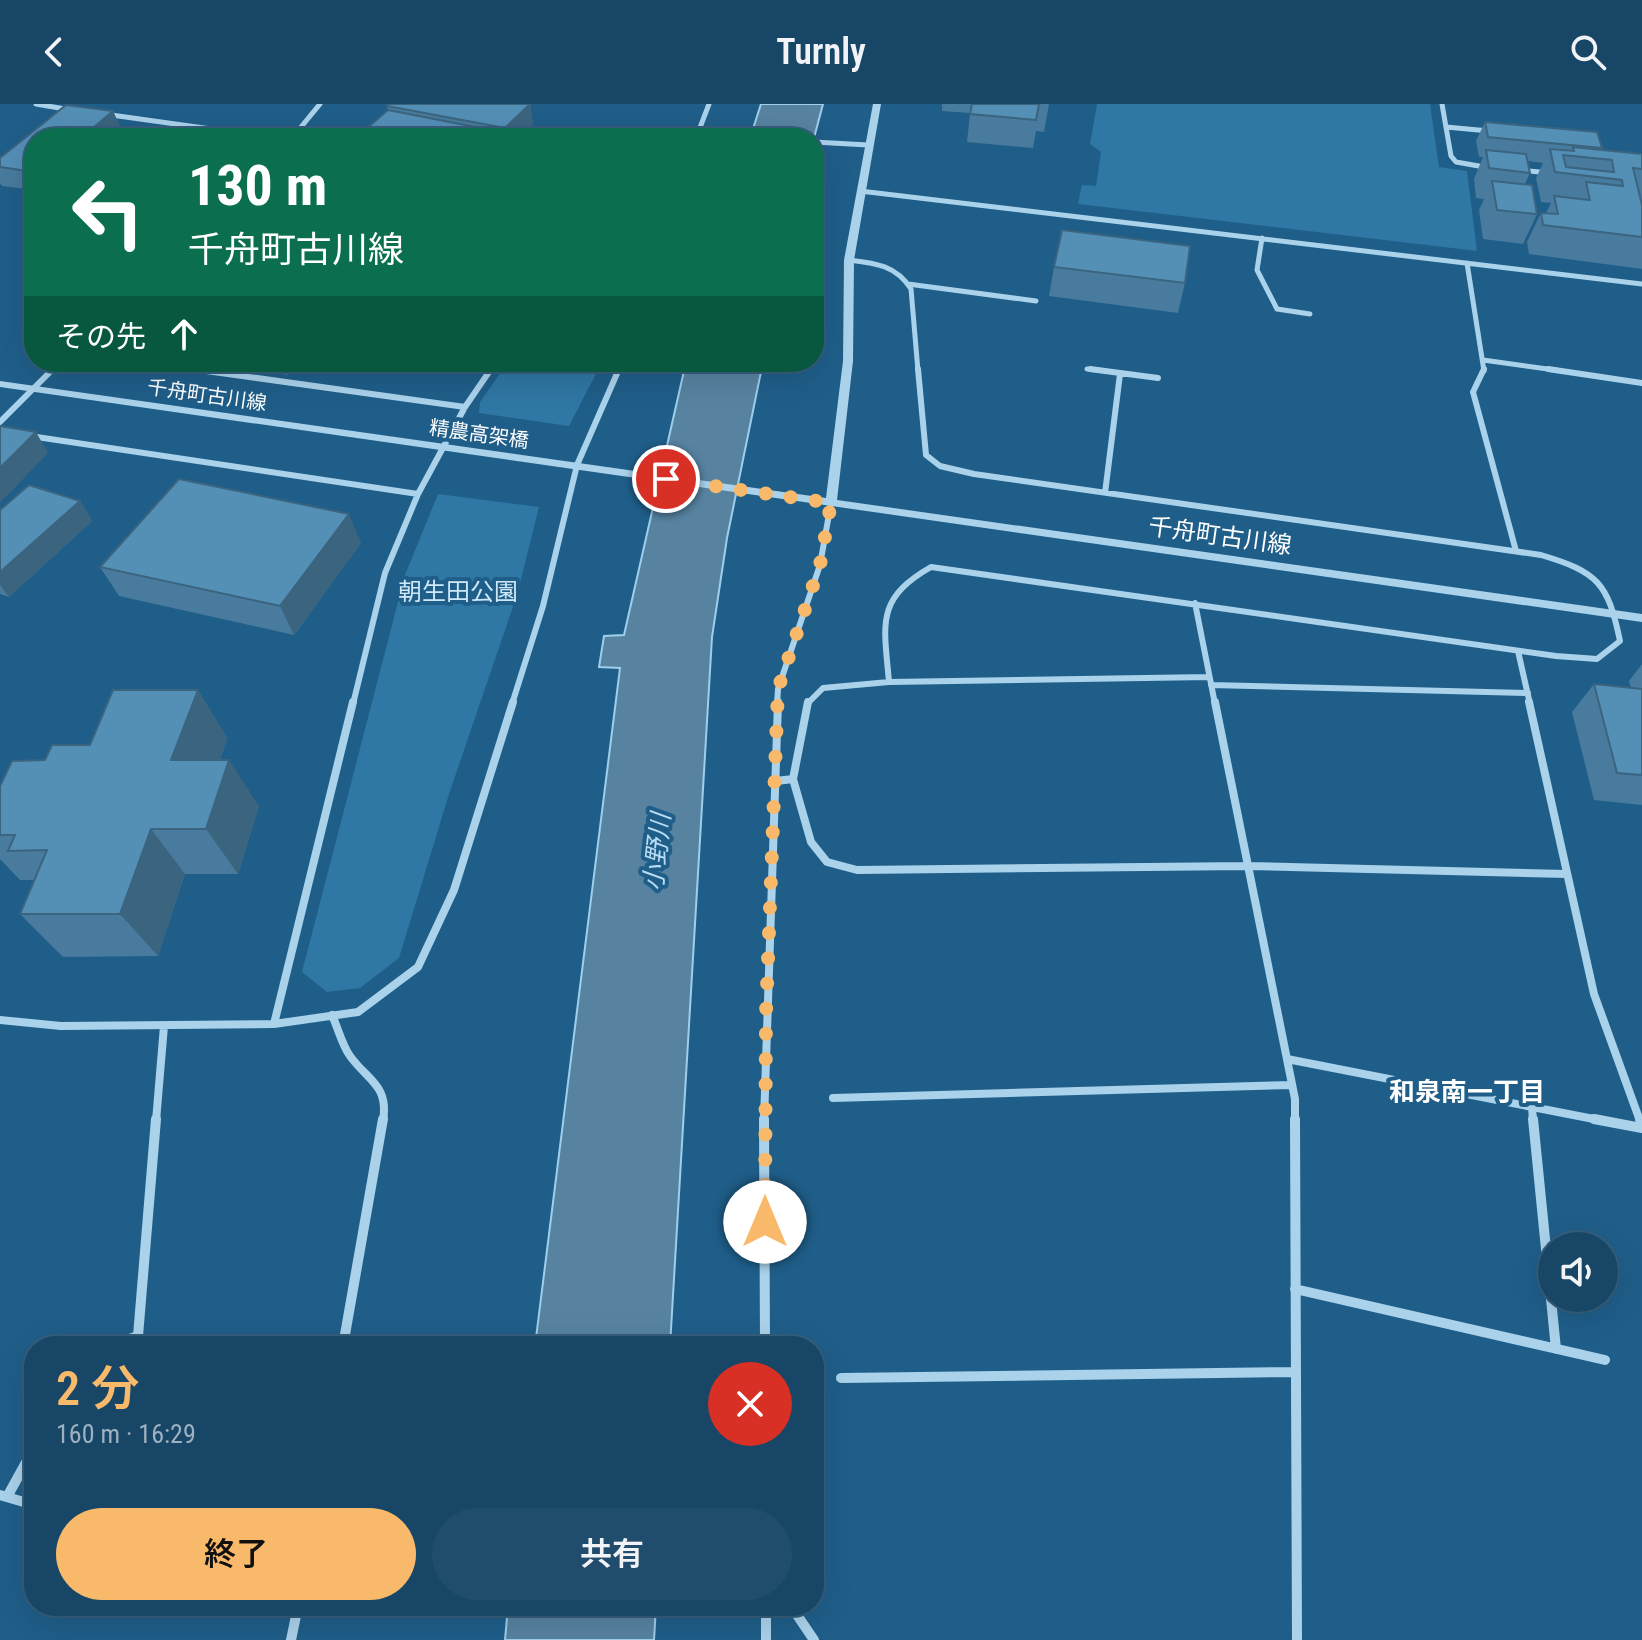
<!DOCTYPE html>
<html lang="ja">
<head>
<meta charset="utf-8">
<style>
  :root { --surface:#174667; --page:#204d6d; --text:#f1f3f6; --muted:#9eb1c0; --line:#365e7b; --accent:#f9b96a }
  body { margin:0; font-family:"Roboto Condensed","Noto Sans JP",sans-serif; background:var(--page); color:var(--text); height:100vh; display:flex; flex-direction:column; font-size:30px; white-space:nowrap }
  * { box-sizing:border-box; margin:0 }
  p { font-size:26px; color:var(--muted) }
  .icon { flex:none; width:44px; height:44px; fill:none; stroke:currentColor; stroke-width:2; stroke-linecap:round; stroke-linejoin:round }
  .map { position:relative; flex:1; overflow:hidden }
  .panel { position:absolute; left:24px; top:1232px; width:800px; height:280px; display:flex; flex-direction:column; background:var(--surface); border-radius:32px; box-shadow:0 8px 32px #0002,0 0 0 2px var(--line) }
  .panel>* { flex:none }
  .hud { position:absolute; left:24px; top:24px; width:800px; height:244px; border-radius:32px; box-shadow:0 8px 32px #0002,0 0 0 2px var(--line); background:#0b6e4f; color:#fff; overflow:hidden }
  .buttons { position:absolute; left:1538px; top:1128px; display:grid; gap:16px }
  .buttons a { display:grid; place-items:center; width:80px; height:80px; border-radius:50%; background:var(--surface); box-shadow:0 8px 32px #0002,0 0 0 2px var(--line); font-size:40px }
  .pin { position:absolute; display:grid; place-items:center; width:68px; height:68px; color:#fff; margin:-34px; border:4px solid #fff; border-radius:50%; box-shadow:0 2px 8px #0007 }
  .me { position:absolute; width:88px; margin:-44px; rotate:0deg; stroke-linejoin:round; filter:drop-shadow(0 0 6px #0008) }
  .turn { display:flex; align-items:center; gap:28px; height:168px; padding:0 32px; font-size:36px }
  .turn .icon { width:104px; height:104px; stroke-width:2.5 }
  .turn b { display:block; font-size:56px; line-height:68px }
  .then { display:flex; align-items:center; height:76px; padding:0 32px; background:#0003; gap:16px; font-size:30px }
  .round { display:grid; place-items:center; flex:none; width:84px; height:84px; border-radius:42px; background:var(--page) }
  .overview { display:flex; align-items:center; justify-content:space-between; height:136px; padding:0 32px }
  h1 { font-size:48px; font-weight:600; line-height:60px; color:var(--accent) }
  .cta { display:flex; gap:16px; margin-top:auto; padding:16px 32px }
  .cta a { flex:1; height:92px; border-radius:48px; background:var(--accent); color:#111; font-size:32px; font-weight:600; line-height:92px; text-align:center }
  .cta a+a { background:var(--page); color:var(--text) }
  header { display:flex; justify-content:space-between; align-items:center; height:104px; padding:0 32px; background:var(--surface); font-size:36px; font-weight:600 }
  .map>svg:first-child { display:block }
</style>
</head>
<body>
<header><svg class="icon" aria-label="back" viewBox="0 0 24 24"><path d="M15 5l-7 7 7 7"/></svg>Turnly<svg class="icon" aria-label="search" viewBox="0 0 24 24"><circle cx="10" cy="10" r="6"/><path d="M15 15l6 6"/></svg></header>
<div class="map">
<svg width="1642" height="1536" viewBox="0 0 1642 1536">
  <rect width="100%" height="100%" fill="#1f5e89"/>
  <path fill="#2f77a4" d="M1097,0H1430L1439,63L1467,67L1477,147L1078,100L1082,81L1096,82L1101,48L1090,40Z
    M508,258H602L569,322L479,309L480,298Z
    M438,390L539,403L517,491L449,690L399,854L360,884L327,888L302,868L405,471Z"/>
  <path fill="#5783a1" stroke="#9dcfed" stroke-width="2" d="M761,0H823L814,34H750Z
    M686,258H763L727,434L712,533L670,1242H535L620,564L599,563L604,532L624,531Z
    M508,1502H656L654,1536H505Z"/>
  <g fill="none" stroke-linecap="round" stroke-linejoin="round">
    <path stroke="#aad2eb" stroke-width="5" d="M697,31L757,34
      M814,38L868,41"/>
    <path stroke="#aad2eb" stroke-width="5" d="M36,0L71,6
      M1442,0L1451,52L1456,58L1490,64
      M104,10L275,34
      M1446,23L1489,27
      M292,34L320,0
      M696,34L709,0
      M1519,66L1550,69
      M860,87L1642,180
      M1262,134L1257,166L1277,205L1310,210
      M849,156C875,159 896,161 911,185L918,267
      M1467,159L1484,267
      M908,180L1036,197
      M1483,256L1562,267
      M138,258L207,267
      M1087,265L1106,267
      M51,267L61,258
      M490,267L496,258
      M618,267L622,258"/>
    <path stroke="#aad2eb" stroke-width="6" d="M192,265L465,303
      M1090,265L1158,274
      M1484,265L1473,288L1516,447
      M1548,265L1642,279
      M0,318L53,265
      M30,332L418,390L385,469L353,600
      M1105,389L1120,270
      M418,390L465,303L491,265
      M1195,499L1215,600
      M1518,547L1530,600
      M889,578L1209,573
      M1211,581L1528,589
      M512,600L543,502L577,361L619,265
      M777,600L778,585L820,461L831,399
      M807,600L823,584L889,578C884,520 875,495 931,463L1556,552L1597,555L1620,537C1608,479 1598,468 1541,451L974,370L940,362L926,351L918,265"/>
    <path stroke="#aad2eb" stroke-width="8" d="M1215,598L1295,995V1017
      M1529,598L1594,890L1640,1017
      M793,675L811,738L827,758L857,766L1248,762L1567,770
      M776,677L793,675L808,598
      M332,911C338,924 342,941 350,952C368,977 389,981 383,1017
      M0,916L61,922L274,920L358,908L418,863L454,786L513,598
      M274,920L353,598
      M1287,955L1604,1017
      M833,994L1292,981
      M1532,1003L1533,1017
      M156,1017L164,922
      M764,1017L778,598"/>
    <path stroke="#aad2eb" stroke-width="10" d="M764,1015L765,1242
      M1295,1015L1297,1536
      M1533,1015L1556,1245
      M1594,1015L1642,1024
      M1640,1015L1642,1021
      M1295,1185L1605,1256
      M110,1242L138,1232L156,1015
      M343,1242L383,1015
      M841,1274L1296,1268
      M0,1391L34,1401
      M7,1393L34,1344
      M766,1502V1536
      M791,1502L814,1536
      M291,1536L298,1502"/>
    <path fill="#aad2eb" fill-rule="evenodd" d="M873,0H881L854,156L853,257L837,396L1642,510V518L0,283V277L826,394L843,257L844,156Z"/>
  </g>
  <path fill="#487b9d" d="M530,0L533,20L519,34H367L365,26L388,6L387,2Z
    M942,0H1049L1044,28L1036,27L1033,44L967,38L970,9L942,7Z
    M66,1L113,7L122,27L113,34H34V86L2,82L0,79V54Z
    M1485,18L1602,44L1600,46L1642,50V96H1641L1642,101V165L1529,150L1527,138L1541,109H1546L1551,99L1541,98L1536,74L1543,59L1528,57L1530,69L1525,80L1537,110L1523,140L1483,135L1479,106L1484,95L1476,94L1474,75L1483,53H1479L1476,37Z
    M1054,163L1185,179L1178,209L1049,192Z
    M196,258H298L288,271Z
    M80,397L92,417L9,493L0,490V406Z
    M361,439L294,531L119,492L100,463Z
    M1642,560V701L1594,696L1572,608L1594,580L1631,584L1629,577Z
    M198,586L227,634L220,656L259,702L238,770H185L158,852L63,853L20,810L35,776H20L0,755V682L45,656L90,641Z"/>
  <path fill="#3b647f" d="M530,0L533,20L519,34H508L505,24Z
    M113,7L122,27L113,34H81Z
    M283,258H298L288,271Z
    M36,328L48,349L0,399V364Z
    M80,397L92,417L9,493L0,481V468Z
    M349,410L361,439L294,531L280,502Z
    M198,586L227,634L204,703L171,656Z
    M229,656L259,702L238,770L206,725Z
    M151,725L185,770L158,852L120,810Z"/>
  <path fill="#548fb6" stroke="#3b647f" stroke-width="2" fill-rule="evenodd" d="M388,0H530L505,24L387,2Z
    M972,0H1039L1036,16L970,10Z
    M66,1L113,7L81,34H34V68L0,63V54Z
    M388,6L501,28L495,34H406L365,26Z
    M1485,18L1597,28L1602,44L1488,33Z
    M1573,43L1642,50V65L1633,64L1642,101V133L1543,121L1541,109L1558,110L1554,92L1590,96L1586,78L1623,82L1622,76L1555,68L1550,45L1574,47ZM1563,51L1612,56L1614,68L1566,63Z
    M1486,46L1526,50L1530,69L1489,64Z
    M1492,77L1532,81L1537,110L1497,106Z
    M1062,126L1190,142L1185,179L1054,163Z
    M0,322L36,328L0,364Z
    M179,375L349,410L280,502L100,463Z
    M29,381L80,397L0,468V406Z
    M1594,580L1642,585V671L1617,669Z
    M113,586H198L171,656H229L206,725H151L120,810H20L47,746L8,747L15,731H0V682L12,657L45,656L52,641H90Z"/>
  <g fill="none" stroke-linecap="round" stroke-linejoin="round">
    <path stroke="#f9b96a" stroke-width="14" stroke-dasharray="0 25.2" d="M666,375L831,399L820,461L778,585L766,910L765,1118"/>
  </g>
  <g text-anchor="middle" stroke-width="8" stroke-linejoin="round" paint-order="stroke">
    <g font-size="20" fill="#fff" stroke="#1f5e89">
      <text transform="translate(207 291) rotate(8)" y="7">千舟町古川線</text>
      <text transform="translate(479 330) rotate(8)" y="7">精農高架橋</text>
    </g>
    <g font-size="24" fill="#fff" stroke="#1f5e89">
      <text transform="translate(1220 432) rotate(8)" y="8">千舟町古川線</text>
    </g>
    <g font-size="24" fill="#cfe8f8" stroke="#1f5e89">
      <text x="458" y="496">朝生田公園</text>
    </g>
    <g font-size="26" font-style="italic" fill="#b6dbf2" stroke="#1f5e89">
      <text transform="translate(657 748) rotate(-84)" y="9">小野川</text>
    </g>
    <g font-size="26" font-weight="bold" fill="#fff" stroke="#1f5e89">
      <text x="1467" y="997">和泉南一丁目</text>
    </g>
  </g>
</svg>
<div class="buttons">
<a><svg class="icon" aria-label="sound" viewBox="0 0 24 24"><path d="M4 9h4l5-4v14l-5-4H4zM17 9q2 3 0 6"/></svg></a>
</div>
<div class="pin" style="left:666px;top:375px;background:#d93025"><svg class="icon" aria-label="arrive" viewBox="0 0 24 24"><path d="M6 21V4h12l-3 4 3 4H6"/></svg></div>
<svg class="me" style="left:765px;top:1118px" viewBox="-20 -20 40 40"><circle r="19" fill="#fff"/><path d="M0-13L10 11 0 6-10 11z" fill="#f9b96a"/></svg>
<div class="hud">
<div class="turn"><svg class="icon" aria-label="left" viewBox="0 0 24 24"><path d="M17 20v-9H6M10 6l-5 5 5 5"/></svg><div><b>130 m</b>千舟町古川線</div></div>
<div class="then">その先<svg class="icon" aria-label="ahead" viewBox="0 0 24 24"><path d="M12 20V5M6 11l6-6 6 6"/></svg></div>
</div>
<section class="panel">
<div class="overview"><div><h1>2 分</h1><p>160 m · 16:29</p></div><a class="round" style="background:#d93025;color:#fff"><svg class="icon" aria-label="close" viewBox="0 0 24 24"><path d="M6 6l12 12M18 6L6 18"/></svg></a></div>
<div class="cta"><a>終了</a><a>共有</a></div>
</section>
</div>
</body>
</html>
